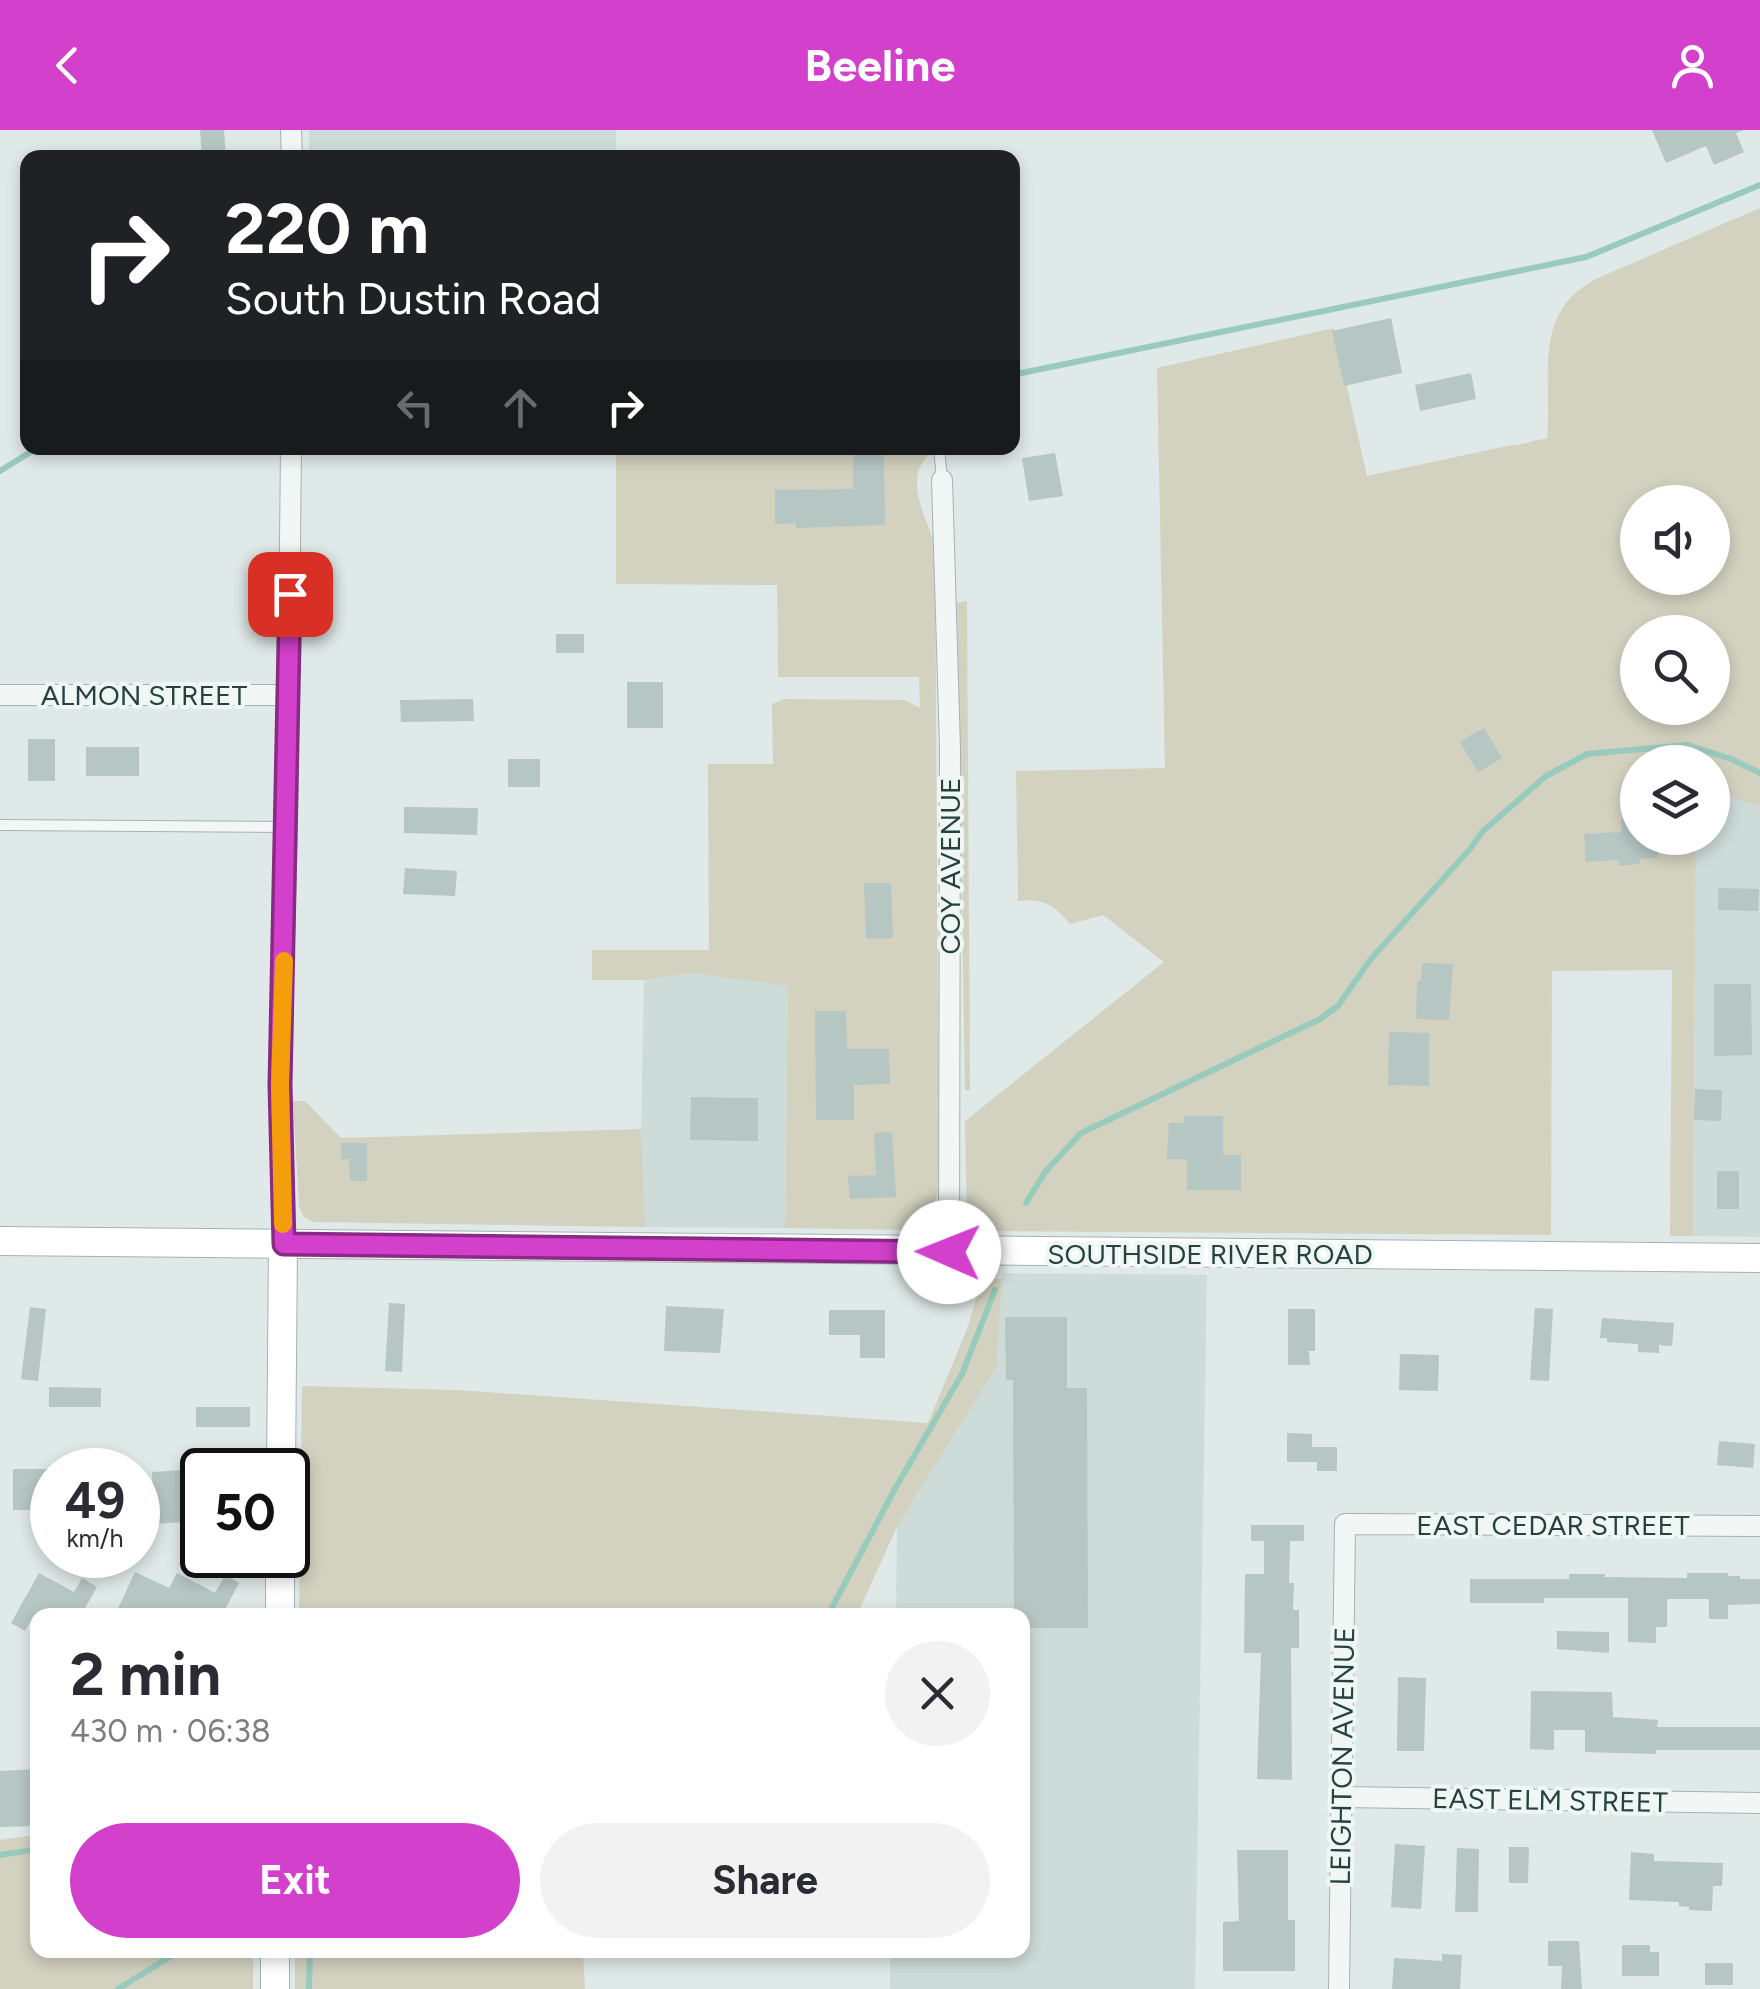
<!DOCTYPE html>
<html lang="en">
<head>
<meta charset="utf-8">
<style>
  :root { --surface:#fff; --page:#f2f2f3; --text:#2b2b33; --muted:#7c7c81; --accent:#d340cc }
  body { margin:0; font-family:Figtree,sans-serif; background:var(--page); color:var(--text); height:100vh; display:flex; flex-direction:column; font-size:38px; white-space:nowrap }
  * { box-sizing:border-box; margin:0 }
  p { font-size:32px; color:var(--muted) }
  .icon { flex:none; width:55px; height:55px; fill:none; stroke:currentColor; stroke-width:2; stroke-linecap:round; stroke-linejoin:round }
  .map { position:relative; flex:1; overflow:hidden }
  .panel { position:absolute; left:30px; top:1478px; width:1000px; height:350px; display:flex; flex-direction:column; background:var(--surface); border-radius:20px; box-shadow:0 5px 15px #0003 }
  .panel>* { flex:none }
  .hud { position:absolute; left:20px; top:20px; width:1000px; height:305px; border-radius:20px; box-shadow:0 5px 15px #0003; background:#202124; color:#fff; overflow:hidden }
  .fabs { position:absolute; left:1620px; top:355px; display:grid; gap:20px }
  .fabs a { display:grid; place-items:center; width:110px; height:110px; border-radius:50%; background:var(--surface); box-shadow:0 5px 15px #0003; font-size:50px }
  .speed { position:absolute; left:30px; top:1318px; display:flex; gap:20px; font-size:50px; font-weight:700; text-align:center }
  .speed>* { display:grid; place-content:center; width:130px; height:130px; border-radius:50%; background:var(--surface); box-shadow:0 5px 15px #0003; line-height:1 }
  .speed small { font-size:25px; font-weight:400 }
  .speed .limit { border:5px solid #111; border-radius:15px; background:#fff; color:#111 }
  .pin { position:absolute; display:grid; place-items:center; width:85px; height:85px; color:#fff; margin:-42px; border-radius:20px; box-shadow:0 5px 15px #0006 }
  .me { position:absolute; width:110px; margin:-55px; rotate:271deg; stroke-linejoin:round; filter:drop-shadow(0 0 8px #0008) }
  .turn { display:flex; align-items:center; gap:35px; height:210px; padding:0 40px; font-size:45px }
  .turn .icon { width:130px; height:130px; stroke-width:2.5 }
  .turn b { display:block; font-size:70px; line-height:85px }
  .lanes { display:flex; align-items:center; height:95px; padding:0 40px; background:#0003; justify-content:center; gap:50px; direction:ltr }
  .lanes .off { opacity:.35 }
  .round { display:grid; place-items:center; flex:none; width:105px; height:105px; border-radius:52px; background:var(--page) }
  .summary { display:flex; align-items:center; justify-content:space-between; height:170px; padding:0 40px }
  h1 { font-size:60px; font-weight:700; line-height:75px }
  .action { display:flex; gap:20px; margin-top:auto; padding:20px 40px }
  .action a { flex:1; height:115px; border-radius:60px; background:var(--accent); color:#fff; font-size:40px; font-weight:700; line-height:115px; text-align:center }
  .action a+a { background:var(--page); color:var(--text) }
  header { display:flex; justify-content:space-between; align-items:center; height:130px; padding:0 40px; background:var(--accent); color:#fff; font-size:45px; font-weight:700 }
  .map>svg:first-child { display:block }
</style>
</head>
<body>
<header><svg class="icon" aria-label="back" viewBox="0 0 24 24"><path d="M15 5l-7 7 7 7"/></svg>Beeline<svg class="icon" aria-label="person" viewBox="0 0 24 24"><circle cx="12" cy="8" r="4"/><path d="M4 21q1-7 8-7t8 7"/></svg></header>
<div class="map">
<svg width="1760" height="1859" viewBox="0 0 1760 1859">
  <rect width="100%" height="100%" fill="#dfe9e7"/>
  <path fill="#cddbd9" d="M309,0H616V27H309Z
    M1713,661L1760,677V1107L1693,1106L1696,708H1712Z
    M692,843L788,855L785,1098L645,1097L641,999L644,850Z
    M1002,1143L1207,1145L1195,1859H890V1820H1022V1485H896L897,1397L997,1236Z"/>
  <path fill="#d3d2c0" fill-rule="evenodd" d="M1760,78V677L1713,661L1712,632H1638V708H1696L1693,1106H1670L1672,840L1552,841L1551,1105L989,1101L973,1096L967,1087L965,991L1164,832L1103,785L1070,794C1054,775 1043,768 1018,771L1016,641L1165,638L1157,238L1334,198L1367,346L1512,315C1525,315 1534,309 1547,309C1553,246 1530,182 1598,148ZM1638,372H1712V448H1638ZM1638,502H1712V578H1638Z
    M616,318H930C929,329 922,330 919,340C911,364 928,392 935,415L939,1059L929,1087L910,1100L785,1098L788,856L692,843L644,850H592V820H709L708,634H773L772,574L784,569L905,570L920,578L919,547H778L777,455L616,454Z
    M967,471L970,960H965L957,473Z
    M293,971H305L341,1008L641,999L645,1097L313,1092L304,1087L299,1077Z
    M982,1149H1002L997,1236L897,1397L857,1485H299L302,1256L457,1260L928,1293L967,1199Z
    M37,1705L38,1820H253V1859H0V1710Z
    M295,1820H583L585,1859H295Z"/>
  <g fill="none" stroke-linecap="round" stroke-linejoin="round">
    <path stroke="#99cbbc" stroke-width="6" d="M1012,245L1586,127L1760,55
      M0,341L37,318
      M1026,1073L1045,1042L1081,1003L1320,889L1338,876L1370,830L1470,719L1482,702L1546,646L1587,624L1687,615L1731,629L1760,643
      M828,1485L896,1357L962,1244L995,1160
      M0,1725L38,1719
      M118,1859L181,1820
      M309,1859L310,1820"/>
  </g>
  <path fill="#b6c6c3" d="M200,0H224L226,28H202Z
    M1652,0H1744L1736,3L1744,22L1714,35L1706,16L1666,33Z
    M1391,188L1402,243L1344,256L1332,201Z
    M1471,243L1476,269L1420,281L1415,255Z
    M853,318H884L885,395L796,398V393L775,394V360L853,359Z
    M1055,323L1063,366L1029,371L1022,328Z
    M556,504H584V523H556Z
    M627,552H663V598H627Z
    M473,569L474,591L401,592L400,570Z
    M1484,598L1502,628L1478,642L1460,612Z
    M28,609H55V651H28Z
    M86,617H139V646H86Z
    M508,629H540V657H508Z
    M404,677L478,678L477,705L404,703Z
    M1638,688V708H1657L1658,728L1639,729L1640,734L1619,736V730L1586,732L1584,704L1622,702L1621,689Z
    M405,738L457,741L455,766L403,764Z
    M864,753H891L893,808L866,809Z
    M1718,758L1759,759L1758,781L1718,780Z
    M1422,833L1453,834L1449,890L1416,889L1417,851H1421Z
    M1714,854H1751L1752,925L1714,926Z
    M815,881H846L847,919H889L890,954L854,955V990H816Z
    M1389,902L1429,903V956L1388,955Z
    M1695,959L1722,960L1721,991L1694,990Z
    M691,967L758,968V1011L690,1010Z
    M1184,986H1223V1025H1241V1060H1187V1029H1167L1169,993H1184Z
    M892,1002L896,1067L850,1069L848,1046L876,1045L874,1003Z
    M341,1013H367V1051H350L349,1029H341Z
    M1717,1041H1739V1079H1717Z
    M389,1173L405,1174L402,1242L385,1241Z
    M666,1176L724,1179L720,1223L664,1221Z
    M30,1177L46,1179L38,1251L21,1249Z
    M1535,1178L1553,1179L1549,1251L1530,1250Z
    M1288,1179H1315V1221H1309L1310,1235H1288Z
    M829,1180H885V1228H860V1205H829Z
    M1005,1187H1067V1258H1087L1088,1498H1022V1485H1014L1013,1250H1006Z
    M1602,1188L1674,1193L1672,1216L1659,1215V1223L1638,1222V1214L1607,1212V1208H1600Z
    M1400,1224L1439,1225L1438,1261L1399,1260Z
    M49,1257L101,1258V1277H49Z
    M196,1277H250V1297H196Z
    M1287,1303L1312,1304V1317H1337V1341H1317V1332H1287Z
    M1719,1311L1755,1314L1753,1338L1717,1335Z
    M13,1339H52V1380H13Z
    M200,1339L198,1391L154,1394L152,1342Z
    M1251,1395H1304V1411H1290L1289,1453H1294L1293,1480H1299V1518H1291L1292,1650L1257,1649L1261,1523H1244L1245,1444H1264V1411H1251Z
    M135,1442L169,1458L177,1443L215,1463L225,1445L239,1453L222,1485H115Z
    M39,1443L74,1462L82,1448L97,1457L81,1485H34L25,1501L11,1493Z
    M1687,1443H1728V1446H1740V1449H1760V1474L1728,1475V1489H1709V1469H1667V1497H1656V1513L1628,1512V1468H1544V1473H1470V1449H1569V1444H1605V1447L1687,1448Z
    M1557,1501L1609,1502V1523L1557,1519Z
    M1398,1547L1426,1548L1424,1621H1397Z
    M1531,1561L1612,1562L1613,1587L1658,1590L1657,1597H1760V1620H1656V1624L1585,1622V1600H1554V1620L1530,1619Z
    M38,1639V1696L0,1697V1641Z
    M1395,1714L1425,1716L1421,1779L1391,1777Z
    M1509,1717H1529L1528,1753H1509Z
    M1457,1718L1479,1719L1478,1782H1455Z
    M1237,1720H1288V1790H1295V1841H1223V1792L1239,1791Z
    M1631,1722L1654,1724V1731L1723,1733L1722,1756H1713L1712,1781L1689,1780V1777L1679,1776V1772L1629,1770Z
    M1548,1811H1579L1582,1859H1561L1562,1836H1548Z
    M1622,1815H1650V1822H1659V1846H1622Z
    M1442,1824L1462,1825L1460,1859H1392L1394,1828L1442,1831Z
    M1705,1833H1733V1855H1705Z"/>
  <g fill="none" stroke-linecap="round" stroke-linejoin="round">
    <g stroke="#a4b3b1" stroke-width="12">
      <path id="lane" d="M939,318L942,349
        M0,695L287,697"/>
    </g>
    <g stroke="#a4b3b1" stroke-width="22">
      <path id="street" d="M291,0L292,28
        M942,350L950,618L949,1122
        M0,565H289
        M283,1115L280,955L287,697L291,318
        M1341,1667L1760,1673
        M1339,1859L1345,1394L1760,1396"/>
    </g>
    <g stroke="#a4b3b1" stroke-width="30">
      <path id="secondary" d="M0,1111L1760,1128
        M281,1340L283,1115
        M280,1485V1425
        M275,1859V1820"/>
    </g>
    <use href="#lane" stroke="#f2f7f6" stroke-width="10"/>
    <use href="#street" stroke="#f2f7f6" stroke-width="20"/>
    <use href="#secondary" stroke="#fff" stroke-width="28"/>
  </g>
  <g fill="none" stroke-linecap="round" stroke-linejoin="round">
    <g stroke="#892a85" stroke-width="25">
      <path id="route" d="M290,464L280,955L284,1114L949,1122"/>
    </g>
    <use href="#route" stroke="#d340cc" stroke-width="18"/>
    <path stroke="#f59e0b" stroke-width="18" d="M283,1094L280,955L284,831"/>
  </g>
  <g text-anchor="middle" stroke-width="8" stroke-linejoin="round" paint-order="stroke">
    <g font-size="28" fill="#27413d" stroke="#eff7f5">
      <text x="144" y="575">ALMON STREET</text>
      <text transform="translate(950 736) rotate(-90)" y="10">COY AVENUE</text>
      <text x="1210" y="1134">SOUTHSIDE RIVER ROAD</text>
      <text x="1553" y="1405">EAST CEDAR STREET</text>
      <text transform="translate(1342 1626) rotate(-89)" y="10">LEIGHTON AVENUE</text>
      <text transform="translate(1550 1670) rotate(1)" y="10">EAST ELM STREET</text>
    </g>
  </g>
</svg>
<div class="fabs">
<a><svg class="icon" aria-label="sound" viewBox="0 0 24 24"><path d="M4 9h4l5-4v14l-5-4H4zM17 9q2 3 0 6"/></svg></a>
<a><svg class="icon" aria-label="search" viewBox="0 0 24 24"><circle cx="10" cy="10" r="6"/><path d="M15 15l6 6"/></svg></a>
<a><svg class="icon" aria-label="layers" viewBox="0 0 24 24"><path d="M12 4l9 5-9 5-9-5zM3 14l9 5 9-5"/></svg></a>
</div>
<div class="speed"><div>49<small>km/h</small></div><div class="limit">50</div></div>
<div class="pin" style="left:290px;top:464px;background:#d93025"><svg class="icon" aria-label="arrive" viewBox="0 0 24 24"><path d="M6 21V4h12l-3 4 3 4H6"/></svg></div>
<svg class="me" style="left:949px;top:1122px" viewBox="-20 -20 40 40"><circle r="19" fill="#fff"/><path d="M0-13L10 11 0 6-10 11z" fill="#d340cc"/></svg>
<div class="hud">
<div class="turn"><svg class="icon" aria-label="right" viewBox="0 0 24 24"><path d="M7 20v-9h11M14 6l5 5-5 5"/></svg><div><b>220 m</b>South Dustin Road</div></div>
<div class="lanes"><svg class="icon off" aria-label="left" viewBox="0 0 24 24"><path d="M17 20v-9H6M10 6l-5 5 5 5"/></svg><svg class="icon off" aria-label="ahead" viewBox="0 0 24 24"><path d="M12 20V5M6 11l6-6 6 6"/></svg><svg class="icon" aria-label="right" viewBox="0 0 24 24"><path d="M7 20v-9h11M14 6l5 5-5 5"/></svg></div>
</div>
<section class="panel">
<div class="summary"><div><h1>2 min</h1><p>430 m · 06:38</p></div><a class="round"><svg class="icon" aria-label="close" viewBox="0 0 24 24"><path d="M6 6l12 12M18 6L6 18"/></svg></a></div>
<div class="action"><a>Exit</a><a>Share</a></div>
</section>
</div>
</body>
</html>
